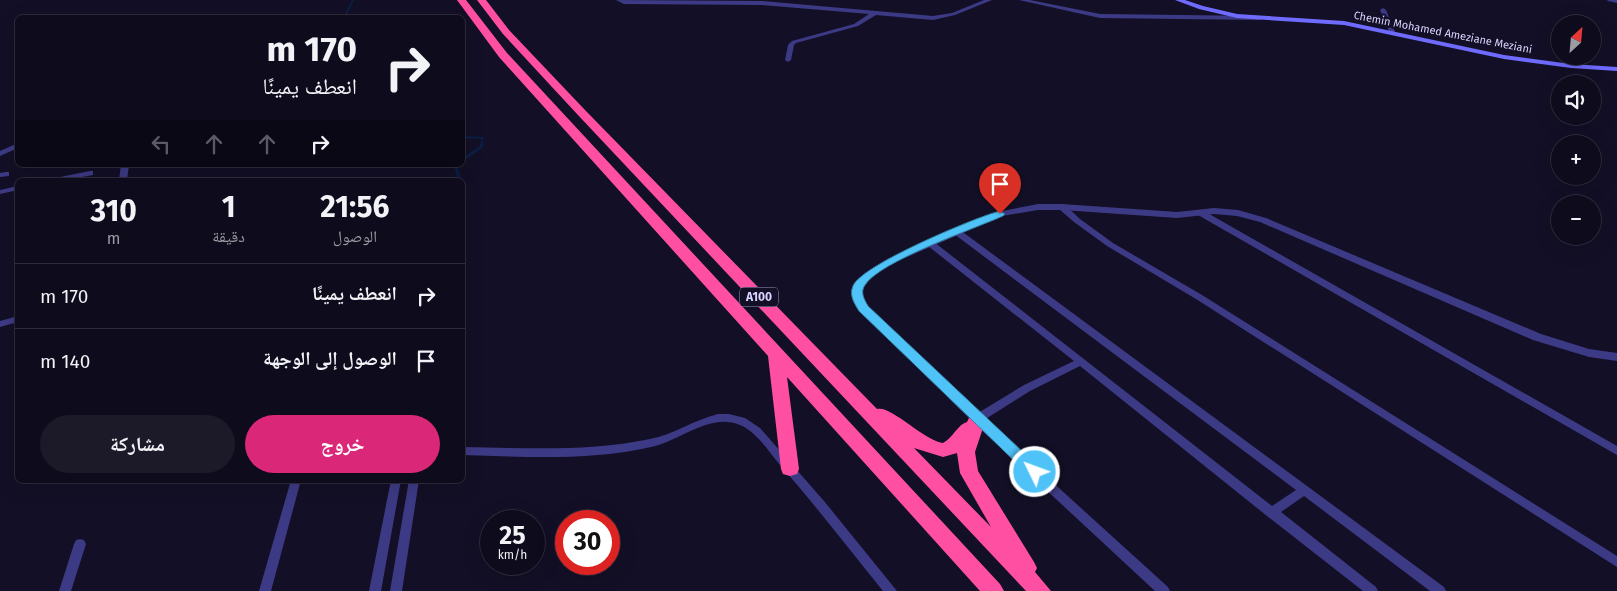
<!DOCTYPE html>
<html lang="ar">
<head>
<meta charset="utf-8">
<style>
  :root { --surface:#0e0b1c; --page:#1c1929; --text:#f1f3f6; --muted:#9b9ba3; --line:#2e2b3b; --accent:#db2777 }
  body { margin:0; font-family:"Fira Sans","Noto Naskh Arabic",sans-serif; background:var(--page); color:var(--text); direction:rtl; height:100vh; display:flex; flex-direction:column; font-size:19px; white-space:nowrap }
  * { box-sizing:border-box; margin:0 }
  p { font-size:16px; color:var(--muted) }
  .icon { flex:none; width:28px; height:28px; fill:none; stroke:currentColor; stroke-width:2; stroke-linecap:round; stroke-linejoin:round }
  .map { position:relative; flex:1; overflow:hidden; direction:ltr }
  .panel { position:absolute; left:15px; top:178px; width:450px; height:305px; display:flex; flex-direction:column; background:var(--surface); border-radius:8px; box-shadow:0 5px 20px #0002,0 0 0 1px var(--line); direction:rtl }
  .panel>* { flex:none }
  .hud { position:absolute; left:15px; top:15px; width:450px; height:152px; border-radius:8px; box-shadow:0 5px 20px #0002,0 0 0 1px var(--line); direction:rtl; background:#0e0b1c; color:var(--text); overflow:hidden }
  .needle { width:32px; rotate:26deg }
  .tools { position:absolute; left:1551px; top:15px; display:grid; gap:10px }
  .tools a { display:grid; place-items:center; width:50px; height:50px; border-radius:50%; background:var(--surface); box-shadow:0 5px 20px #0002,0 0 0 1px var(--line); font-size:25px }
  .speed { position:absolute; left:480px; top:510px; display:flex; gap:10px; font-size:25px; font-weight:700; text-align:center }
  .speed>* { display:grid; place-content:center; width:65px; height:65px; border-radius:50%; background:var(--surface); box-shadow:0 5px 20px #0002,0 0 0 1px var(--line); line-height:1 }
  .speed small { font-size:12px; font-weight:400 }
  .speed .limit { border:8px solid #d22; background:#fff; color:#111 }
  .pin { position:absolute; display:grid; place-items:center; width:42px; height:42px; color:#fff; margin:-51px -21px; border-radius:50% 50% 50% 0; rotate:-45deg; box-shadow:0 0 5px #0007 }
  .pin .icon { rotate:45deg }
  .me { position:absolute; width:55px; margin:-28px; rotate:312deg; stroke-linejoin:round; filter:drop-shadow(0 0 4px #0008) }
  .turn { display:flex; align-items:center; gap:18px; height:105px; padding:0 25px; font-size:22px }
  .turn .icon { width:65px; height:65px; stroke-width:2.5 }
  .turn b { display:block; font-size:35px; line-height:42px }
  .lanes { display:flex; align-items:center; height:48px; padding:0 25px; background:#0003; justify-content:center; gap:25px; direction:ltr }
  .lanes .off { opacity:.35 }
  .eta { display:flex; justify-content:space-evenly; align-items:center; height:85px; text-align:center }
  .eta b { font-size:30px; font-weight:700; line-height:35px }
  .primary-button { display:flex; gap:10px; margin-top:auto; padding:10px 25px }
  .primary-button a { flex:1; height:58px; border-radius:30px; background:var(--accent); color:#fff; font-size:20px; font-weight:700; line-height:58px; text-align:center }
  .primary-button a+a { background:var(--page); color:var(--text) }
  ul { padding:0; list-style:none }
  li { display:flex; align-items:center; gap:15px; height:65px; padding:0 25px; border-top:1px solid var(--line) }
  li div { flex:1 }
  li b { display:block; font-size:19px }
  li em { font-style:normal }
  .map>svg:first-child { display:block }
</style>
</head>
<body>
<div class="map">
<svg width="1617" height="591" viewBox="0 0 1617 591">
  <rect width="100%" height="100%" fill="#130f26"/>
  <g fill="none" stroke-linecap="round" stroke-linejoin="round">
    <path stroke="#0a1f44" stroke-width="2" d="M344,18L353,0
      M462,137L483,138L481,145"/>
    <path stroke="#0a1f44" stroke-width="3" d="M462,160L481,147L482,144
      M458,165L456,168L460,180"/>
    <path fill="#3d3a85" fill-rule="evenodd" d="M616,0L762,1L933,16L952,13L984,0H992L955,15L933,20L876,15L858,26L796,43L794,45L791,60L788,62L785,60L788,45L792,41L854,24L869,14L762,5L624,4Z
      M1019,0H1030L1100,14L1260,16L1263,18L1260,20L1100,18Z
      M1383,8L1386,10L1396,34L1395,35L1390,34L1380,10Z
      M18,143V148L0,156V151Z
      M121,165H129L127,180H119Z
      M90,171H93V175L66,180H51L55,178Z
      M6,172H9V176L0,177V173Z
      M18,186V190L0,194V190Z
      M1059,205H1065L1080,219L1113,243L1202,295L1617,556V567L1196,299L1107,246L1074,222L1059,209L1058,207Z
      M1198,211H1204L1617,446V455L1198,215L1197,213Z
      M954,230H960L1444,587L1446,591H1430L1304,496L1281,512L1376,587L1378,591H1363L1267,516L1080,366L1030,391L984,420L1168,587L1170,591H1155L973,422L972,419L973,416L1024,385L1074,361L928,246L927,244L928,242H934L1272,506L1296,490L954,234L953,232Z
      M18,316V322L0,327V321Z
      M718,414H729L745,418L760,428L824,501L897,591H883C849,549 816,506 780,465C769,452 757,432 740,425C710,412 680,441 651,447C590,461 525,457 462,455V447C525,448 588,452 650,439C673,435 693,420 718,414Z
      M291,480H301L271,591H259Z
      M391,480H401L381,591H369Z
      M409,480H419L402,591H390Z
      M80,539L84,540L86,544L71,591H59L74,544L76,540Z"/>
    <path fill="#3d3a85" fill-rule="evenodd" d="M1607,0H1617V3L1608,1Z
      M1038,204H1062L1177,212L1214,208L1238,210L1266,218L1541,334L1589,349L1617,353V361L1589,357L1533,340L1260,222L1237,216L1214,214L1177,218L1062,210H1038L1002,216L893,263L871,277L864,286L862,295L867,306L981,416L983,419L981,422L977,423L973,422L859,310L852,295L854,285L865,273L887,259L997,212Z"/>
    <path fill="#6f6bff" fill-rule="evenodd" d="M1175,0H1185L1203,6L1237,14L1344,21L1504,55L1571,64L1617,67V71L1571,68L1504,59L1344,25L1237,18L1199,9Z"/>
    <path fill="#ff4fa3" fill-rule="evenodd" d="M457,0H466L507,53L1000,584L1004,591H980L787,377L799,469L797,474L790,476L783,474L781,469L768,356L499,57Z
      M477,0H486L509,30L585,110L877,409C891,405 923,440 943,443C953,438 957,425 967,422L971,414L977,412L983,414L986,419L975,452L978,471L1034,562L1037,568L1035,572L1051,591H1026L577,114L503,34ZM914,448L943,457L957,453L960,473L991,527Z"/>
  </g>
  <path fill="#4fc3f7" stroke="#337fa1" d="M1000,211L1005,214L1003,216C974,229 880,261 865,285C860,292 864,299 868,306L1040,468L1042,472L1040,476H1030L859,311C854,303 849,295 853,286C861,265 976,217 1000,211Z"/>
  <g text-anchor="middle" stroke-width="5" stroke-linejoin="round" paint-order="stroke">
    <g font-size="11" fill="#d9d4ff" stroke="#130f26">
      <text transform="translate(1443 32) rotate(11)" y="4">Chemin Mohamed Ameziane Meziani</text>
    </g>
    <rect fill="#130f26" stroke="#9e99be" stroke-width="1" x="740" y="287.5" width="38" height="19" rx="4"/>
    <g font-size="12" font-weight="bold" fill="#d9d4ff">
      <text x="759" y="301">A100</text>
    </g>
  </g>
</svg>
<div class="tools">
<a><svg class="needle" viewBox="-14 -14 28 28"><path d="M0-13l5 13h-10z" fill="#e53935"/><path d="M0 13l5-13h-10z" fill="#9b9ba3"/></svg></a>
<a><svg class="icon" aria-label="sound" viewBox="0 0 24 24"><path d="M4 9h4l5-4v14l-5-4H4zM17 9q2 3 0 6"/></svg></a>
<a>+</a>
<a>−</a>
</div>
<div class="speed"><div>25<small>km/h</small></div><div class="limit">30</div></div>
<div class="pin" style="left:1000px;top:214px;background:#d93025"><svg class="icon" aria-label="arrive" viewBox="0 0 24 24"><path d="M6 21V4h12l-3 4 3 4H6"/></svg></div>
<svg class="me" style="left:1035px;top:472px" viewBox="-20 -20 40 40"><circle r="17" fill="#4fc3f7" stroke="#fff" stroke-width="3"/><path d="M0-11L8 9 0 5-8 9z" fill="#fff"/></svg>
<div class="hud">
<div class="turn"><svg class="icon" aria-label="right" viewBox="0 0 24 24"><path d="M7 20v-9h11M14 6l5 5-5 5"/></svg><div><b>170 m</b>انعطف يمينًا</div></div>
<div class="lanes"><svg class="icon off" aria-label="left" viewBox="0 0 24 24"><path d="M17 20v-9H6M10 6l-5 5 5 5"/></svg><svg class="icon off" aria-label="ahead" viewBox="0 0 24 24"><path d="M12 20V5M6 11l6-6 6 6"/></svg><svg class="icon off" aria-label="ahead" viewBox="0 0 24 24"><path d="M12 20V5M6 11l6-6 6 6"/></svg><svg class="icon" aria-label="right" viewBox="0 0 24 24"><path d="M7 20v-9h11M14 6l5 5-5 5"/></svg></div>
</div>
<section class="panel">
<div class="eta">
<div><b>21:56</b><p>الوصول</p></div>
<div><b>1</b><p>دقيقة</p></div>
<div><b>310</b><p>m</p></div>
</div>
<ul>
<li><svg class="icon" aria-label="right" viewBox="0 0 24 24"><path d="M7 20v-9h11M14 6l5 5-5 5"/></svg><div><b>انعطف يمينًا</b></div><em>170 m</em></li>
<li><svg class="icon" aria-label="arrive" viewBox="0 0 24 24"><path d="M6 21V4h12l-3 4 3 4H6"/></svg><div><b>الوصول إلى الوجهة</b></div><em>140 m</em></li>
</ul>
<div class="primary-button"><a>خروج</a><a>مشاركة</a></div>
</section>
</div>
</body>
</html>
